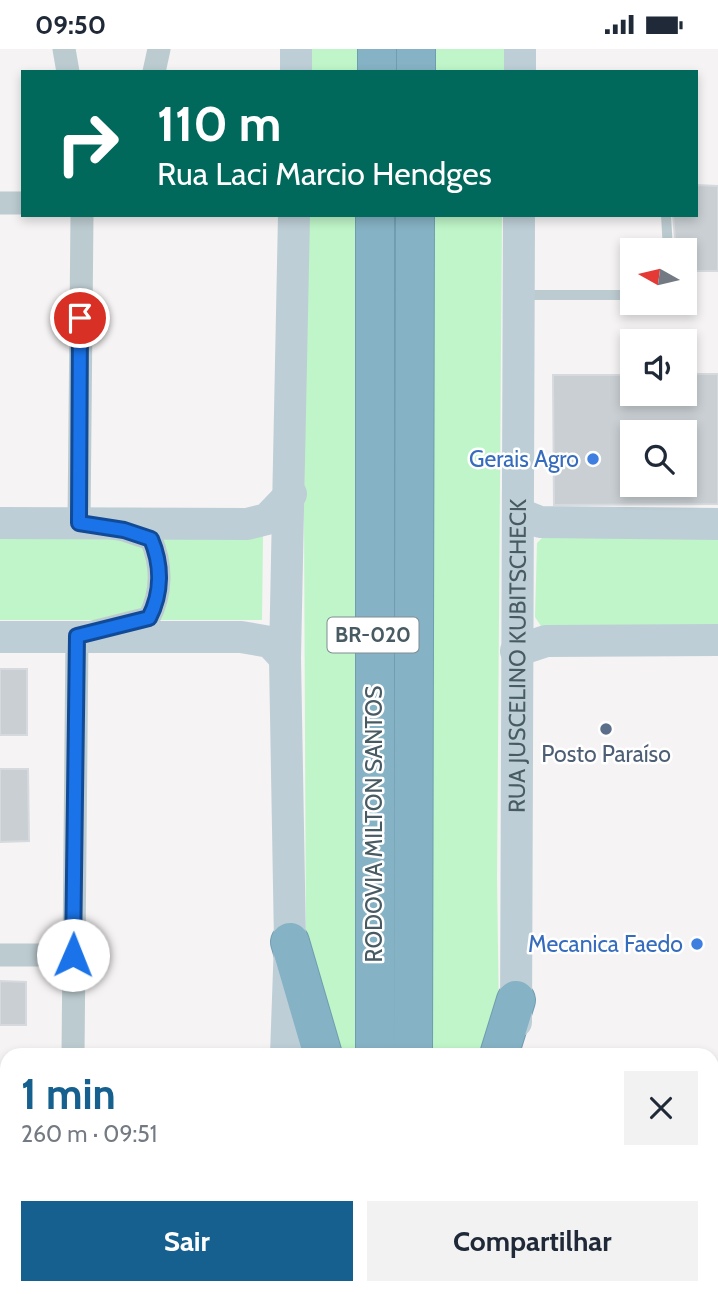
<!DOCTYPE html>
<html lang="pt">
<head>
<meta charset="utf-8">
<style>
  :root { --surface:#fff; --page:#f2f2f3; --text:#1f2937; --muted:#747a83; --accent:#15608f }
  body { margin:0; font-family:Cabin,sans-serif; background:var(--page); color:var(--text); height:100vh; display:flex; flex-direction:column; font-size:26px; white-space:nowrap }
  * { box-sizing:border-box; margin:0 }
  p { font-size:23px; color:var(--muted) }
  .icon { flex:none; width:38px; height:38px; fill:none; stroke:currentColor; stroke-width:2; stroke-linecap:round; stroke-linejoin:round }
  .map { position:relative; flex:1; overflow:hidden }
  .side { position:absolute; left:0px; top:999px; width:719px; height:247px; display:flex; flex-direction:column; background:var(--surface); border-radius:21px 21px 0 0; box-shadow:0 4px 10px #0003 }
  .side>* { flex:none }
  .hud { position:absolute; left:21px; top:21px; width:677px; height:147px; border-radius:0px; box-shadow:0 4px 10px #0003; background:#00695c; color:#fff; overflow:hidden }
  .needle { width:46px; rotate:278deg }
  .fabs { position:absolute; left:620px; top:189px; display:grid; gap:14px }
  .fabs a { display:grid; place-items:center; width:77px; height:77px; border-radius:0px; background:var(--surface); box-shadow:0 4px 10px #0003; font-size:35px }
  .pin { position:absolute; display:grid; place-items:center; width:60px; height:60px; color:#fff; margin:-30px; border:4px solid #fff; border-radius:50%; box-shadow:0 2px 7px #0007 }
  .me { position:absolute; width:77px; margin:-38px; rotate:1deg; stroke-linejoin:round; filter:drop-shadow(0 0 5px #0008) }
  .turn { display:flex; align-items:center; gap:24px; height:147px; padding:0 21px; font-size:32px }
  .turn .icon { width:91px; height:91px; stroke-width:2.5 }
  .turn b { display:block; font-size:49px; line-height:60px }
  .round { display:grid; place-items:center; flex:none; width:74px; height:74px; border-radius:0px; background:var(--page) }
  .overview { display:flex; align-items:center; justify-content:space-between; height:119px; padding:0 21px }
  h1 { font-size:42px; font-weight:800; line-height:52px; color:var(--accent) }
  .button { display:flex; gap:14px; margin-top:auto; padding:14px 21px }
  .button a { flex:1; height:80px; border-radius:0px; background:var(--accent); color:#fff; font-size:28px; font-weight:800; line-height:80px; text-align:center }
  .button a+a { background:var(--page); color:var(--text) }
  .status { display:flex; justify-content:space-between; align-items:center; height:49px; padding:0 35px; background:var(--surface); direction:ltr }
  .status svg { height:19px; fill:currentColor }
  .map>svg:first-child { display:block }
</style>
</head>
<body>
<div class="status"><b>09:50</b><svg viewBox="0 0 49 12"><path d="M0 12V9h3v3zM5 12V6h3v6zM10 12V3h3v9zM15 12V0h3v12zM26 1h20v11H26zM47 4h2v5h-2z"/></svg></div>
<div class="map">
<svg width="718" height="1245" viewBox="0 0 718 1245">
  <rect width="100%" height="100%" fill="#f5f3f3"/>
  <path fill="#bff5c8" d="M309,0H363V23H309Z
    M432,0H504V23H432Z
    M307,166H362L356,1006H333L306,896L304,465Z
    M432,166H502L497,830L499,970L486,1006H428Z
    M545,486L718,488V580H543L535,568L537,494Z
    M263,487L262,571H0V489Z
    M295,1239H351L352,1245H295Z
    M433,1239H494V1245H433Z"/>
  <path fill="#c9cfd3" stroke="#d6dade" stroke-width="2" fill-rule="evenodd" d="M696,136L718,137V222H684V201H676L673,166H696Z
    M684,325H718V455L554,456L553,326H632V345H684ZM632,383H684V436H632Z
    M0,620H27V686H0Z
    M0,720H28L29,792L0,793Z
    M0,932L26,933V976H0Z
    M0,1108H7V1198H0Z
    M566,1239H679L678,1245H566Z"/>
  <g fill="none" stroke-linecap="round" stroke-linejoin="round">
    <g stroke="#719db1" stroke-width="40">
      <path id="highway" d="M377,23V0
        M416,23V0
        M290,893L323,1006
        M375,1006V166
        M413,1006L415,166
        M499,1006L516,951
        M370,1245V1239
        M420,1245L421,1239"/>
    </g>
    <path stroke="#bccbd0" stroke-width="10" d="M666,166L668,201
      M523,246H632"/>
    <path stroke="#bccbd0" stroke-width="23" d="M64,0L68,23
      M154,23L159,0
      M0,154H23
      M0,906H73
      M73,1006L77,587L149,569C162,544 162,516 151,490L124,481L79,474L82,166
      M712,1202H718
      M0,1222H7"/>
    <g stroke="#bdced6" stroke-width="32">
      <path d="M296,23V0"/>
      <path d="M520,23V0"/>
      <path d="M520,465L540,473L718,475"/>
      <path d="M0,474L247,475L267,470L291,445"/>
      <path d="M0,588H241L270,593L285,609"/>
      <path d="M516,602L546,592L718,591"/>
      <path id="s1" d="M516,973L519,166"/>
      <path d="M286,1006L290,893L285,609L294,166"/>
      <path d="M278,1245V1239"/>
      <path d="M512,1245V1239"/>
    </g>
    <use href="#highway" stroke="#86b2c5" stroke-width="38"/>
  </g>
  <g fill="none" stroke-linecap="round" stroke-linejoin="round">
    <g stroke="#114b97" stroke-width="18">
      <path id="route" d="M73,906L77,587L149,569C162,544 162,516 151,490L124,481L79,474L80,269"/>
    </g>
    <use href="#route" stroke="#1a73e8" stroke-width="12"/>
  </g>
  <g fill="#3f7fe0" stroke="#fff" stroke-width="2.5">
    <circle cx="593" cy="410" r="7"/>
    <circle cx="697" cy="895" r="7"/>
  </g>
  <circle fill="#5c6f8a" stroke="#fff" stroke-width="2.5" cx="606" cy="680" r="7"/>
  <g text-anchor="middle" stroke-width="5" stroke-linejoin="round" paint-order="stroke">
    <rect fill="#fff" stroke="#7f8c92" stroke-width="2" x="327.5" y="568.5" width="91" height="35" rx="5"/>
    <g font-size="21" font-weight="bold" fill="#485b63">
      <text x="373" y="593">BR-020</text>
    </g>
    <g font-size="23" fill="#366cbe" stroke="#fff" text-anchor="end">
      <text x="579" y="418">Gerais Agro</text>
      <text x="683" y="903">Mecanica Faedo</text>
    </g>
    <g font-size="23" fill="#485b63" stroke="#fff">
      <text dy="8" stroke="none"><textPath href="#s1" startOffset="366">RUA JUSCELINO KUBITSCHECK</textPath></text>
      <text transform="translate(374 775) rotate(-90)" y="8">RODOVIA MILTON SANTOS</text>
    </g>
    <g font-size="23" fill="#4e5e75" stroke="#fff">
      <text x="606" y="713">Posto Paraíso</text>
    </g>
  </g>
</svg>
<div class="fabs">
<a><svg class="needle" viewBox="-14 -14 28 28"><path d="M0-13l5 13h-10z" fill="#e53935"/><path d="M0 13l5-13h-10z" fill="#747a83"/></svg></a>
<a><svg class="icon" aria-label="sound" viewBox="0 0 24 24"><path d="M4 9h4l5-4v14l-5-4H4zM17 9q2 3 0 6"/></svg></a>
<a><svg class="icon" aria-label="search" viewBox="0 0 24 24"><circle cx="10" cy="10" r="6"/><path d="M15 15l6 6"/></svg></a>
</div>
<div class="pin" style="left:80px;top:269px;background:#d93025"><svg class="icon" aria-label="arrive" viewBox="0 0 24 24"><path d="M6 21V4h12l-3 4 3 4H6"/></svg></div>
<svg class="me" style="left:73px;top:906px" viewBox="-20 -20 40 40"><circle r="19" fill="#fff"/><path d="M0-13L10 11 0 6-10 11z" fill="#1a73e8"/></svg>
<div class="hud">
<div class="turn"><svg class="icon" aria-label="right" viewBox="0 0 24 24"><path d="M7 20v-9h11M14 6l5 5-5 5"/></svg><div><b>110 m</b>Rua Laci Marcio Hendges</div></div>
</div>
<section class="side">
<div class="overview"><div><h1>1 min</h1><p>260 m · 09:51</p></div><a class="round"><svg class="icon" aria-label="close" viewBox="0 0 24 24"><path d="M6 6l12 12M18 6L6 18"/></svg></a></div>
<div class="button"><a>Sair</a><a>Compartilhar</a></div>
</section>
</div>
</body>
</html>
